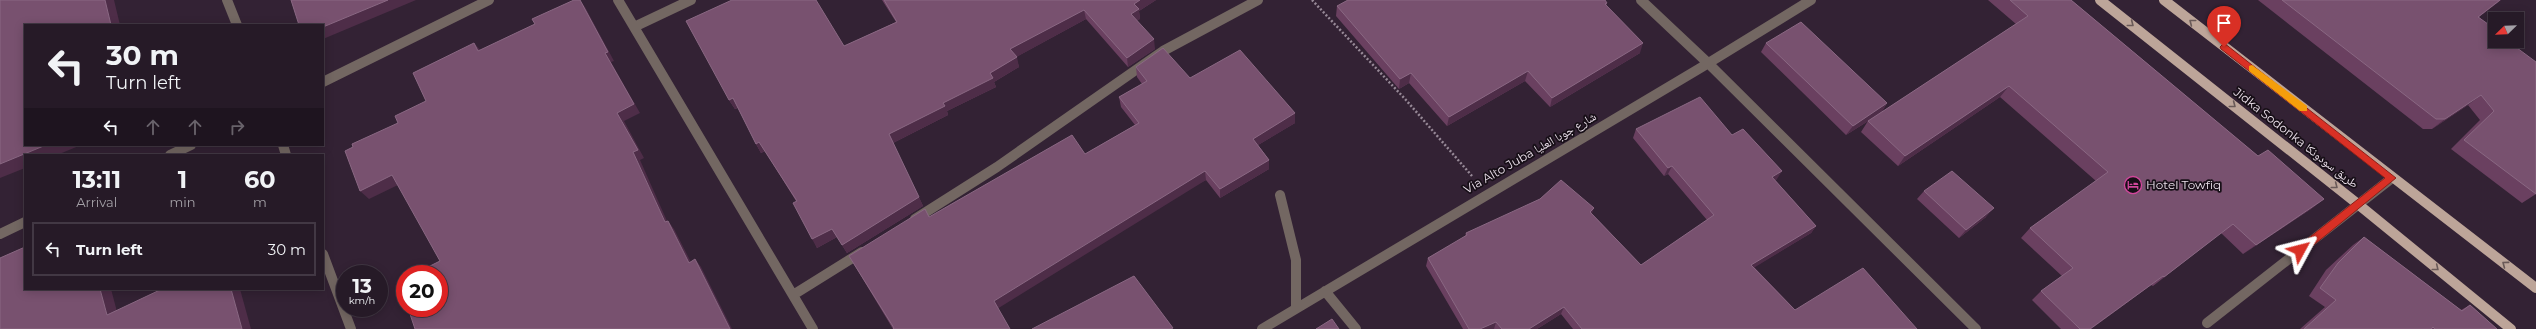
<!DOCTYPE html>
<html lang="en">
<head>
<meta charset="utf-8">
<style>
  :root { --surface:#261a27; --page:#2e232f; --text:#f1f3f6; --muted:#a4a1a7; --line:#423844 }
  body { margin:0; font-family:Montserrat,"Noto Naskh Arabic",sans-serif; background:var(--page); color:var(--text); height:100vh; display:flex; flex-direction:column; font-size:15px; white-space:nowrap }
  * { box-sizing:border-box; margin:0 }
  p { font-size:13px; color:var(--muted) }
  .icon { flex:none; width:22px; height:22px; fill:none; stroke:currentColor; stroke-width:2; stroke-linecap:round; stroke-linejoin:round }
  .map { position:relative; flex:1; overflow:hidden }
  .sheet { position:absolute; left:24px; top:154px; width:300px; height:136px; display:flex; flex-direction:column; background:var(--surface); border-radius:0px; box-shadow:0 2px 10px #0003,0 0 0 1px var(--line) }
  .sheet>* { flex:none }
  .hud { position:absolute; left:24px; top:24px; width:300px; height:122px; border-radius:0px; box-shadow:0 2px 10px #0003,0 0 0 1px var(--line); background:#261a27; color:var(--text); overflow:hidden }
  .needle { width:26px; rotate:247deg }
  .fabs { position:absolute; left:2488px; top:12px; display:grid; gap:8px }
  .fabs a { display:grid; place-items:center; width:36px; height:36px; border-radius:0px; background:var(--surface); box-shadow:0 2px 10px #0003,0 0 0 1px var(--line); font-size:20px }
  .speed { position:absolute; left:336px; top:265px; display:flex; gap:8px; font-size:20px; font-weight:700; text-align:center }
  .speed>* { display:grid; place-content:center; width:52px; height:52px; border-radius:50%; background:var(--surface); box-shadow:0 2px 10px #0003,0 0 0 1px var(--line); line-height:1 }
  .speed small { font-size:10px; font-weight:400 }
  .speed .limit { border:6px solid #d22; background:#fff; color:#111 }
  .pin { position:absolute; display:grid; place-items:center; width:34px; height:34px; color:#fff; margin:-41px -17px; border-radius:50% 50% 50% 0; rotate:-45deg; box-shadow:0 0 4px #0007 }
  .pin .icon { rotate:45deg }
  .me { position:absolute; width:44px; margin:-22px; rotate:52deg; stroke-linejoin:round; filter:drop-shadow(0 0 3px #0008) }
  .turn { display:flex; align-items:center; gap:14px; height:84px; padding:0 16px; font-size:18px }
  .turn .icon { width:52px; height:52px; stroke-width:2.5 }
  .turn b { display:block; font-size:28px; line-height:34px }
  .lanes { display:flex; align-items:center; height:38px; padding:0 16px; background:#0003; justify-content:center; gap:20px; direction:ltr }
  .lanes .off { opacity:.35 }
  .eta { display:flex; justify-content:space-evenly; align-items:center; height:68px; text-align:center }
  .eta b { font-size:24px; font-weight:700; line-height:28px }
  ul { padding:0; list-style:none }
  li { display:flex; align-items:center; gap:12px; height:54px; margin:0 8px 6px; padding:0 8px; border:2px solid var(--line); border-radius:0px }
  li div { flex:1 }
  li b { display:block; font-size:15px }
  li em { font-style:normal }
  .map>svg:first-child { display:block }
</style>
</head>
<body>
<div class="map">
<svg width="2536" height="329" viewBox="0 0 2536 329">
  <rect width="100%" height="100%" fill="#332234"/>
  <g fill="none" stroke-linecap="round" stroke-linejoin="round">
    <path stroke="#978997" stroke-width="2.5" stroke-dasharray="2 2" stroke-linecap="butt" d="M1312,0L1406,100L1472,176"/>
    <path stroke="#736762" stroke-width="10" d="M227,0L237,25
      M618,0L813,329
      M1641,0L1710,65L1976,329
      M634,27L691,0
      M323,82L489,0
      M283,145L286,155
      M170,155L191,145
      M1280,195L1296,260V306
      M915,219L997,167L1163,51L1258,0
      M0,234L25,222
      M323,254L351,329
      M1325,291L1356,329
      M793,295L862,252
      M2207,323L2392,178
      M1262,329L1702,67L1811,0"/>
    <path stroke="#bda599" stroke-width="10" d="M2100,0L2359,205L2511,329
      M2164,0L2536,288"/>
  </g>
  <path fill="#6a4060" d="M882,0H1156L1139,11L1140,19L1137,20L1155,49L1128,67L1086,19L1016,57L1019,67L994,82L996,87L947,111L948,115L893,143L923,206L847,253L837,237L817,248L796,201L765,151L761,153L756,144L738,108L735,109L729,100L896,22Z
    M1988,0H2071L2258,156L2324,199L2311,209L2243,254L2221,233L2153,286L2151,285L2091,329H2061L2032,300L2041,291L2062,276L2021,238L2030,228L2096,181L2000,97L1898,166L1861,132L1868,121L2016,24Z
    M2258,0H2501L2479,17L2513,45L2536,194L2522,203L2451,149L2480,120L2468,105L2432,129H2423Z
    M1607,3L1606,6L1640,53L1550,107L1525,81L1447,126L1409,83L1399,89L1336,16L1337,6Z
    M1766,43L1887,103L1881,113L1846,135L1761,52Z
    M1136,67L1190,78L1295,123L1258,145L1269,160V169L1220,198L1206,180L893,329L849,256L929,217L1085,154L1135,125L1121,107L1119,97L1142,84L1137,77Z
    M1636,129L1732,135L1777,179L1775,180L1816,226L1811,233L1754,267L1795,310L1917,329H1573L1561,314L1537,329H1463L1426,266L1428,258L1465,237L1466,233L1592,214L1641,265L1707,220L1668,174L1664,176L1633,138Z
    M1924,191L1986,217L1959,238L1917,199Z
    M2364,237L2461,310L2470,305L2497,329H2300L2325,307L2309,296L2326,270L2353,245Z"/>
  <path fill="#4e2d48" d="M105,0H114L120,25H111Z
    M388,0H416L323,39V27Z
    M580,0L585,7L614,61L611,62L640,113L624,121L644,158L640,160L671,230L665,222L633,152L617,113Z
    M1140,0H1156L1139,11L1140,19L1132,23L1131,14L1134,4Z
    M1084,10L1086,19L1013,59L1010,49Z
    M1154,39L1155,49L1128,67L1127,58Z
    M474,43L482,52L478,51Z
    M1643,43L1640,53L1550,107L1552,98Z
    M1017,57L1019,67L994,82L996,87L947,111L948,115L893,143L889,134L943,103Z
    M1528,71L1525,81L1447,126L1449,117Z
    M1411,73L1409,83L1399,89L1400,79Z
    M2009,86L2000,97L1898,166L1905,156Z
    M2481,95L2468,105L2432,129L2445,119Z
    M733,98L739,107L735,109L729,100Z
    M1887,103L1881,113L1846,135L1853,126Z
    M1295,113V123L1253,148V139Z
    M759,142L765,151L761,153L756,144Z
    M46,145H81L57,155H25V168L0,178V164Z
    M1269,160V169L1220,198V189Z
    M1672,166L1668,174L1664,176L1668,168Z
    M1205,171L1206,180L997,309L994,301Z
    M1782,171L1777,179L1767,185L1772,177Z
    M392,175L400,184L369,199L360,191Z
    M919,197L923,206L847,253L842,245Z
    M2324,199L2311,209L2243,254L2256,245Z
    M1594,208L1591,216L1590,212Z
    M1994,208L1986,217L1959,238L1966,230Z
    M668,221L674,229L695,270L689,263Z
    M1816,226L1811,233L1747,272L1751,265Z
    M832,229L837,237L817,248L812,239Z
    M695,259L701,267L732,329H730Z
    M2163,276L2151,285L2091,329H2090Z
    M100,289H111L120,323L107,315Z
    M231,289H240L251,329H242Z
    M1564,307L1561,314L1537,329H1529Z
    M1496,322L1494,329H1480Z"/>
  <path fill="#78516f" stroke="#8a6883" d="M0,0H105L111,25H25V145H46L0,164Z
    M291,0H388L323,27V25H299Z
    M574,0H580L608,52L605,53L634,104L617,113L638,150L633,152L665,222L668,221L689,263L695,259L730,329H415L408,308H439V274H414L440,261L392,175L360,191L345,151L353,147L352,144L398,123L395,116L426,101L413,73L474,43L478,51L535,24L532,19Z
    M732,0H816L844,46L897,22L884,0H1140L1134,4L1139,9L1131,14L1154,39L1127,58L1084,10L1010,49L1017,57L990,73L993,78L943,103L945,106L889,134L919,197L842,245L832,229L812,239L793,203L797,201L759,142L756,144L733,98L729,100L686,21Z
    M1348,0H1605L1607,3L1605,4L1643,43L1552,98L1528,71L1449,117L1411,73L1400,79L1337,6Z
    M2010,0H2071L2258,156L2268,150L2324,199L2256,245L2233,224L2164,277L2163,276L2090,329H2080L2041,291L2073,268L2030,228L2108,172L2009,86L1905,156L1868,121L2028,16Z
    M2282,0H2500L2478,17L2495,29V41H2512L2516,43L2513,45L2536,62V194L2464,140L2494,111L2481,95L2445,119H2436Z
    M1801,22L1887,103L1853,126L1766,43Z
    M1163,48L1190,78L1240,50L1295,113L1253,139L1269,160L1220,189L1205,171L994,301L1010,329H893L894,328L849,256L925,209L929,217L1072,135L1085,154L1139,123L1119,97L1147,81L1136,67Z
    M1700,97L1732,135L1743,129L1782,171L1772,177L1816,226L1751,265L1795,310L1863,268L1917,329H1582L1564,307L1529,329H1502L1496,322L1480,329H1469L1428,258L1467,235L1466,233L1540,199L1561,180L1594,208L1590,212L1641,265L1714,215L1672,166L1668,168L1636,129Z
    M1952,171L1994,208L1966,230L1924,191Z
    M2364,237L2462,311L2470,305L2497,329H2435L2433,327L2431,329H2304L2336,300L2320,288L2338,263Z
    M25,247V289H100L107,315L162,289H231L242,329H0V258Z
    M1134,276L1173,328L1171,329H1032Z
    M405,279V301L398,282Z
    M1332,319L1339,329H1316Z"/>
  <defs><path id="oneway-chevron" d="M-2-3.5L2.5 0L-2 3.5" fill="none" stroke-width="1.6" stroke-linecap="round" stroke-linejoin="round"/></defs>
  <g stroke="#6a5a58">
    <use href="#oneway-chevron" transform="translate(2192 22) rotate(-142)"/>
    <use href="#oneway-chevron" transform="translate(2131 24) rotate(38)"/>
    <use href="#oneway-chevron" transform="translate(2233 105) rotate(38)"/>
    <use href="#oneway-chevron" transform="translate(2335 186) rotate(38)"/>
    <use href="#oneway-chevron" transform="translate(2505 264) rotate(-143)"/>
    <use href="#oneway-chevron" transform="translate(2436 268) rotate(39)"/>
  </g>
  <path fill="#d93025" stroke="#8d1f18" d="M2224,43L2396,178L2304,253H2297V247L2385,178L2221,49L2220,47Z"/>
  <path fill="#f59e0b" d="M2252,65L2307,106V111H2300L2249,71V66Z"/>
  <defs>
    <g id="hotel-ring" transform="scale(0.9)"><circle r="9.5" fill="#170f17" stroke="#d1479c" stroke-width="1.5"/><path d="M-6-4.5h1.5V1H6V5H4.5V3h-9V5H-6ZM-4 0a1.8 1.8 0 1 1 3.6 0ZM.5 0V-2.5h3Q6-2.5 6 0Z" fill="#d1479c"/></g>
  </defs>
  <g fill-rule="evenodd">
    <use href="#hotel-ring" x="2133" y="185"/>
  </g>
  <g text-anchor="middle" stroke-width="3.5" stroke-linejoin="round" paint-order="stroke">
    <g font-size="12" fill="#ebe0eb" stroke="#170f17">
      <text transform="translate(2296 138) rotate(38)" y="4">Jidka Sodonka طريق سودونكا</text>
      <text transform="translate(1530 153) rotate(-30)" y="4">Via Alto Juba شارع جوبا العليا</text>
    </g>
    <g font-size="12" fill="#ebe0eb" stroke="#170f17" text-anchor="start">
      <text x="2146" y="189">Hotel Towfiq</text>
    </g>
  </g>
</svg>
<div class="fabs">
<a><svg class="needle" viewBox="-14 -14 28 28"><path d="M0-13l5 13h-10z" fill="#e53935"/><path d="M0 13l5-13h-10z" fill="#a4a1a7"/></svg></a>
</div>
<div class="speed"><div>13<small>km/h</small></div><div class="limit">20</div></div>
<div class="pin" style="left:2224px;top:47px;background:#d93025"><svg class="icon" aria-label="arrive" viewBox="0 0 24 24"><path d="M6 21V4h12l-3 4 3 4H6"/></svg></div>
<svg class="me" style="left:2300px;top:250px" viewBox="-20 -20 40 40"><path d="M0-17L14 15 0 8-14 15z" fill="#d93025" stroke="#fff" stroke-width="4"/></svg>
<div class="hud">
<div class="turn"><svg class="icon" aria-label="left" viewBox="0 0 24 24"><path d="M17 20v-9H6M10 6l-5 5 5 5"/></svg><div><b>30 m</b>Turn left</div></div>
<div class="lanes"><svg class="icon" aria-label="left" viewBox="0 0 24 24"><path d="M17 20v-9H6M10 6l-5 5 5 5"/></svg><svg class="icon off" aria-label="ahead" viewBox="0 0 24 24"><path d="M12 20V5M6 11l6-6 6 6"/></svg><svg class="icon off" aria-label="ahead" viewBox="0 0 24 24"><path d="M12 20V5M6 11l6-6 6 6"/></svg><svg class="icon off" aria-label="right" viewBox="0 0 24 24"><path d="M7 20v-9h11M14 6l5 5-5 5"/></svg></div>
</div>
<section class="sheet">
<div class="eta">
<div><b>13:11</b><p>Arrival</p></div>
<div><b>1</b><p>min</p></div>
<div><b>60</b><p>m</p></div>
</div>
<ul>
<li><svg class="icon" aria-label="left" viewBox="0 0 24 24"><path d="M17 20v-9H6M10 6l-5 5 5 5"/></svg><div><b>Turn left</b></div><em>30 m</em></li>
</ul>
</section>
</div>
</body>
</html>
